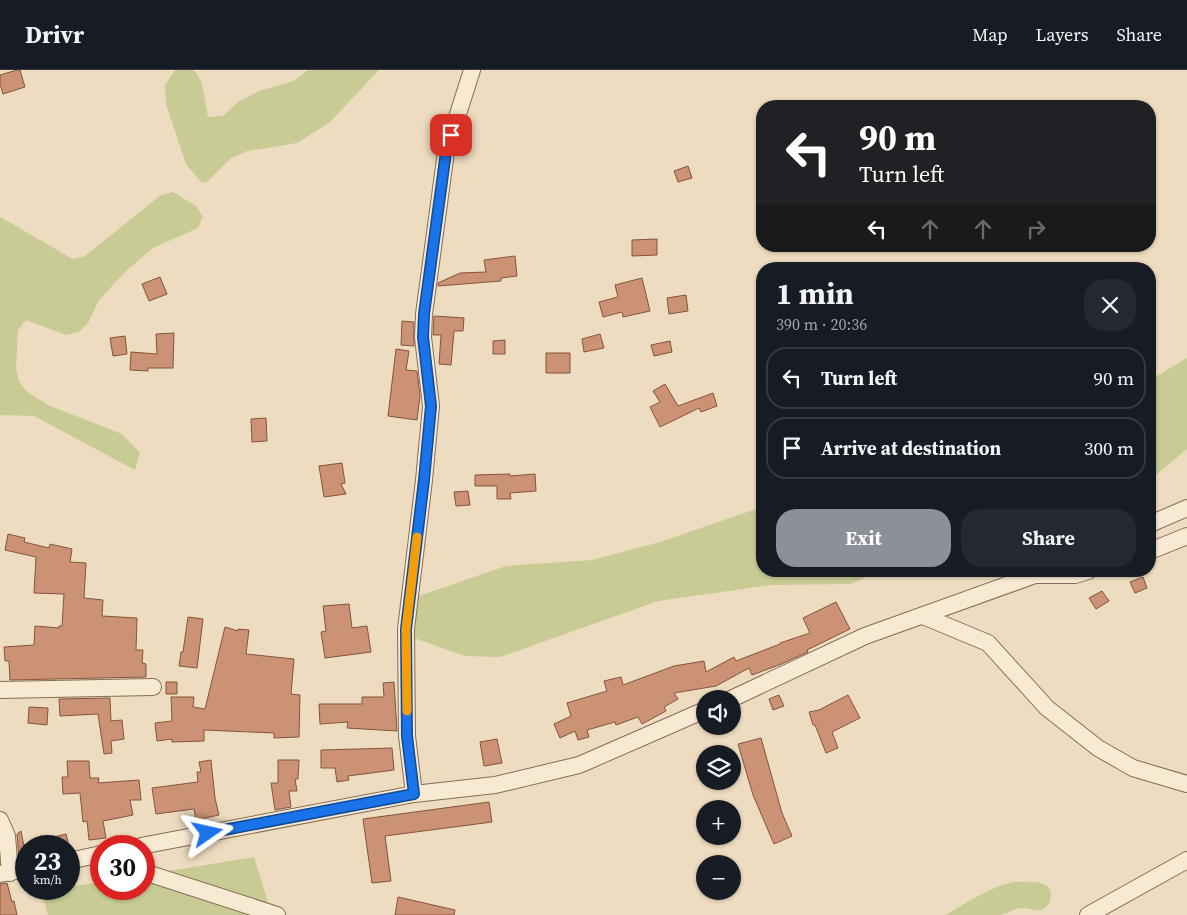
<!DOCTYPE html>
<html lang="en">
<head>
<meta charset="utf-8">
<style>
  :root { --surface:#171b24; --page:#242831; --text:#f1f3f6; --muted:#9ea1a6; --line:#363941; --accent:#8c9099 }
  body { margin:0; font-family:"Source Serif 4",serif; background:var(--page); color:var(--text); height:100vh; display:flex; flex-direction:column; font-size:19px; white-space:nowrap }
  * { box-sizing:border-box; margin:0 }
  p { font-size:16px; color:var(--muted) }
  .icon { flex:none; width:28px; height:28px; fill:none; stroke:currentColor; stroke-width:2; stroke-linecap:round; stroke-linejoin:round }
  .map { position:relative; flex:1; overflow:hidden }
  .details { position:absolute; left:756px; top:192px; width:400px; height:315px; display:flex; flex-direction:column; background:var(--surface); border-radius:20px; box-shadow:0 1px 4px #0004 }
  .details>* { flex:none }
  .guide { position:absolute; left:756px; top:30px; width:400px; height:152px; border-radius:20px; box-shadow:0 1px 4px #0004; background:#202124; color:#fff; overflow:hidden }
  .tools { position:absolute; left:696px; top:620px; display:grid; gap:10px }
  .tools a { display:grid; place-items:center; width:45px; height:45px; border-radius:50%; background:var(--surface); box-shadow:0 1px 4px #0004; font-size:25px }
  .speed { position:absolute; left:15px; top:765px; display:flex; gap:10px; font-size:25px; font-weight:700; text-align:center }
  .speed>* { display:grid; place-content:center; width:65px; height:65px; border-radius:50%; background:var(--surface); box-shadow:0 1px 4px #0004; line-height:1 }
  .speed small { font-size:12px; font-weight:400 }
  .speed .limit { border:8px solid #d22; background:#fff; color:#111 }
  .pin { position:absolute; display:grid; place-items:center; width:42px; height:42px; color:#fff; margin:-21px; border-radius:10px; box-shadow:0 2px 8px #0006 }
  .me { position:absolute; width:55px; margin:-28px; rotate:79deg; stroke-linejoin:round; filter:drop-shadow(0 0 4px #0008) }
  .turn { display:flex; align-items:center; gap:18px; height:105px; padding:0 20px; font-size:22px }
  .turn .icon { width:65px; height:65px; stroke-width:2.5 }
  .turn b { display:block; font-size:35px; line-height:42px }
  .lanes { display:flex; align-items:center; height:48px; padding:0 20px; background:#0003; justify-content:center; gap:25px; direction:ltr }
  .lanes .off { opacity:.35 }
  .round { display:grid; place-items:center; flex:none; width:52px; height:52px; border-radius:20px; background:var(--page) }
  .overview { display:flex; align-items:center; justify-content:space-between; height:85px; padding:0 20px }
  h1 { font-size:30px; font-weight:700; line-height:38px }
  .button { display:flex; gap:10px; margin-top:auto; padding:10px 20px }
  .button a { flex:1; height:58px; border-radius:20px; background:var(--accent); color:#fff; font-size:20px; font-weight:700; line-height:58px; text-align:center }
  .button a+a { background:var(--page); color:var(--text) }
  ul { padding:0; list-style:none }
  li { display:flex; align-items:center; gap:15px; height:62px; margin:0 10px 8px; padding:0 10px; border:2px solid var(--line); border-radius:20px }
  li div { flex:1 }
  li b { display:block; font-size:19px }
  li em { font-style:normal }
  header { display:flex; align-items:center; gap:30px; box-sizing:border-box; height:70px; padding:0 25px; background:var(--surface); border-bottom:1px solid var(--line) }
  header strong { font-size:24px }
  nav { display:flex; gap:28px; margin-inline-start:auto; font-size:18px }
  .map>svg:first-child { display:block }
</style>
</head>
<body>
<header>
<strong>Drivr</strong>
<nav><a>Map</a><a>Layers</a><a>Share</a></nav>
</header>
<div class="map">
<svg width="1187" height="845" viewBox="0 0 1187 845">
  <rect width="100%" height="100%" fill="#eddcbf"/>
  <path fill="#c8cb94" d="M175,0H194L202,13L208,47L223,46L238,32L259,21L294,11L308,0H379L329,53L297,73L247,81L230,89L208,111L202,113L186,94L166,34L165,15Z
    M173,122L196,136L203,147L198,158L153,178L125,202L99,230L88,253L79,262L66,265L26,250L18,260L16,298L19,311L26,321L48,335L122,364L140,383L135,400L34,346L0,345V147L73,189L85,186L161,125Z
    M1187,288V379L1150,410V310Z
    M762,437V501H878L851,514L771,515L658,531L500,587L465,586L414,568L416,527L506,496L592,490L660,472Z
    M254,787L272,845H48L41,821L69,819V817L101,812V819H144V805Z
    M1013,812C1024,812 1038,810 1047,816C1055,822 1050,839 1040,840C1034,841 1028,838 1021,838C1013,839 1007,844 1000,845C982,845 963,845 946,845C967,832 989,818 1013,812Z"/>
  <path fill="#cb9275" stroke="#84543e" d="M17,0H20L25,17L3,24L0,14V5Z
    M688,96L692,108L678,112L674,101Z
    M657,169V185L632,186V170Z
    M515,186L517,206L501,208V211L438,216V213L460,203L486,202L484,190Z
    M160,207L167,224L149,231L142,214Z
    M642,208L650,241L623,247L622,242L603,247L599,232L618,227L615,215Z
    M686,225L688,241L669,244L667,228Z
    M434,246L464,248L463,261H454L451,295L439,294L441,265H433Z
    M402,251L414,252V276L401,275Z
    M174,263L173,298H148V301L130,300L131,282L157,284L156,264Z
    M600,264L604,278L584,282L582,269Z
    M125,266L127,284L113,286L110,268Z
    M505,270V284H493V271Z
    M670,271L672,282L654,286L651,275Z
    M396,279L409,281L406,300L417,301L420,326L417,350L388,346Z
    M546,283H570V303H546Z
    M665,314L678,336L713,323L717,336L701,342L699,338L660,357L650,337L660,332L653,321Z
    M266,348L267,371L252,372L251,349Z
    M342,393L345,413L341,414L346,424L324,427L319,396Z
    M510,404V406L535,404L536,421L510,423L511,429H497V416H475V405Z
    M468,421L470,435L456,436L454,422Z
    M8,464L25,468L24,472L49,478L50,474L72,479L70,492L86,493L84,528L103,530L102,546L137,548L136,580H143L142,593L146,594V607L10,610L9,591H5L4,577L34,575L35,556L59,558V556H62L64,524L34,523L36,487L5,480Z
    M1143,507L1147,518L1135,523L1130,512Z
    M1102,521L1109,531L1096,539L1089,528Z
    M836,532L850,559L807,580L808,582L779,595L752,605L749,598L716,616L674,623L678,629L664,637L666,641L642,654L638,647L616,655L615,652L587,660L589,667L578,670L575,661L560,668L554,654L571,646L567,633L607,621L604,611L621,607L623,615L674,596L704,591L706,602L734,587L736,591L780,574V573L810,563L803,548Z
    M349,534L352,558L367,556L371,582L325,588L321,562L326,561L323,536Z
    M188,547L203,549L197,598L179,596L181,582H183Z
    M225,557L238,561V559L249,560L246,584L294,589L291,624L300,625L299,667L274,668V663L204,660V671L172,672V669L157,671L155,653L172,651L171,627H194L193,637L205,639Z
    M166,612H177V624H166Z
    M394,612L397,661L347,658L348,652L320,654L319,634H362V627H384L383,613Z
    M779,625L784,636L773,640L769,629Z
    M848,625L860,648L832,662L838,678L826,683L815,655H813L809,642L819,640Z
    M110,628L111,651L122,650L124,669L111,671L112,683L104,684L98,644L60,646L59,629Z
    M29,637L48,638L47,655L28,653Z
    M761,668L782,743L792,766L774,774L753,725L738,674Z
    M497,669L502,693L484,696L480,672Z
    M392,678L394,700L348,706L349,710L337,712L335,698H321V680Z
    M211,690L215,728L219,745L196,750L194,739L156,744L152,718L198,712L197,702H201L199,692Z
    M278,690H299L298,709H295L297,721H289L291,737L275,740L271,713H278Z
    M67,691H89L90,708H99L98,713L139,710L141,730H130L133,745L103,751L106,768L89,770L87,751L83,752L80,723L63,724L62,707H68Z
    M489,732L492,752L385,766L391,811L372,813L363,749Z
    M21,761L26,787L19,789L17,764Z
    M66,764L69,776H34L33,772Z
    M7,813L12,832L14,831L17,845H0V814Z
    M398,827L455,840L454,845H395Z"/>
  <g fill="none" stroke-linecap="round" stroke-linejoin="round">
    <g stroke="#856d58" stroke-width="18">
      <path id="minor" d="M1150,454L1187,438
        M1150,481L1187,466
        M923,546L988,573L1047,638L1098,678L1133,698L1187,714
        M0,620L153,617
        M731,629L865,566L1035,505H1075L1088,501
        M414,724L407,666L406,559L424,410L431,336L423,267L424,244L446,82L472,0
        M0,750L7,766L10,803
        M141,776L414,724L495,715L579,695L705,640
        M69,791L101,784
        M144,802L277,845
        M0,804L26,799
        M1088,845L1187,790"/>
    </g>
    <use href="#minor" stroke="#f8ead2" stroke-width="16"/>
  </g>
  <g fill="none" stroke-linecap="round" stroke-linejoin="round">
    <g stroke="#114b97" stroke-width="12">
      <path id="route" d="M208,763L414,724L407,666L406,559L424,410L431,336L423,267L424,244L446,82L451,65"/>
    </g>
    <use href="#route" stroke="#1a73e8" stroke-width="9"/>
    <path stroke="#f59e0b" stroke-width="9" d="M407,641L406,559L417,467"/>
  </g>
</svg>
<div class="tools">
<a><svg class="icon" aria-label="sound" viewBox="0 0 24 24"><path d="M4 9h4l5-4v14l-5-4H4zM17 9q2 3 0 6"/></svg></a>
<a><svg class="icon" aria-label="layers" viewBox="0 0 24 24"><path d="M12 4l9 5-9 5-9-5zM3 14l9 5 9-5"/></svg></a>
<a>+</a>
<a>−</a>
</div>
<div class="speed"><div>23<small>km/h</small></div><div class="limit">30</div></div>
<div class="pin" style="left:451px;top:65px;background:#d93025"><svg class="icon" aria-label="arrive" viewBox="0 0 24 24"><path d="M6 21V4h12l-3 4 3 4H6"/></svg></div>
<svg class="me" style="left:208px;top:763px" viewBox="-20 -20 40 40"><path d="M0-17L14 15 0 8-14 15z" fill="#1a73e8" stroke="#fff" stroke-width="4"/></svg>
<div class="guide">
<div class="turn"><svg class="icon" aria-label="left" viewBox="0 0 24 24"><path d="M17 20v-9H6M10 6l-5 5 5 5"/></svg><div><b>90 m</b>Turn left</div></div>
<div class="lanes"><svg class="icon" aria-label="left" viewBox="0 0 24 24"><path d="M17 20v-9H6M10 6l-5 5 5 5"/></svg><svg class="icon off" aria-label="ahead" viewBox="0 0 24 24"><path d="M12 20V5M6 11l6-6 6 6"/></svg><svg class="icon off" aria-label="ahead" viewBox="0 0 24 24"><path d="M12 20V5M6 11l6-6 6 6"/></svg><svg class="icon off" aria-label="right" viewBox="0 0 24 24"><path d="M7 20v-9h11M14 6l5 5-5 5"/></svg></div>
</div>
<section class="details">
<div class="overview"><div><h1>1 min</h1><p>390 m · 20:36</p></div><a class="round"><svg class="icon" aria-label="close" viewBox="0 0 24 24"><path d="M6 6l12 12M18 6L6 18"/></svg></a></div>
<ul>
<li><svg class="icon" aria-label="left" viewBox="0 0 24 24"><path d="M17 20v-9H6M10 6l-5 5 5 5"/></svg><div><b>Turn left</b></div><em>90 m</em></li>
<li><svg class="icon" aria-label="arrive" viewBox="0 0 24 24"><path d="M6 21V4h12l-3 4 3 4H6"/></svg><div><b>Arrive at destination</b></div><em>300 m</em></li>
</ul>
<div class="button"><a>Exit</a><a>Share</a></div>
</section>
</div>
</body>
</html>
